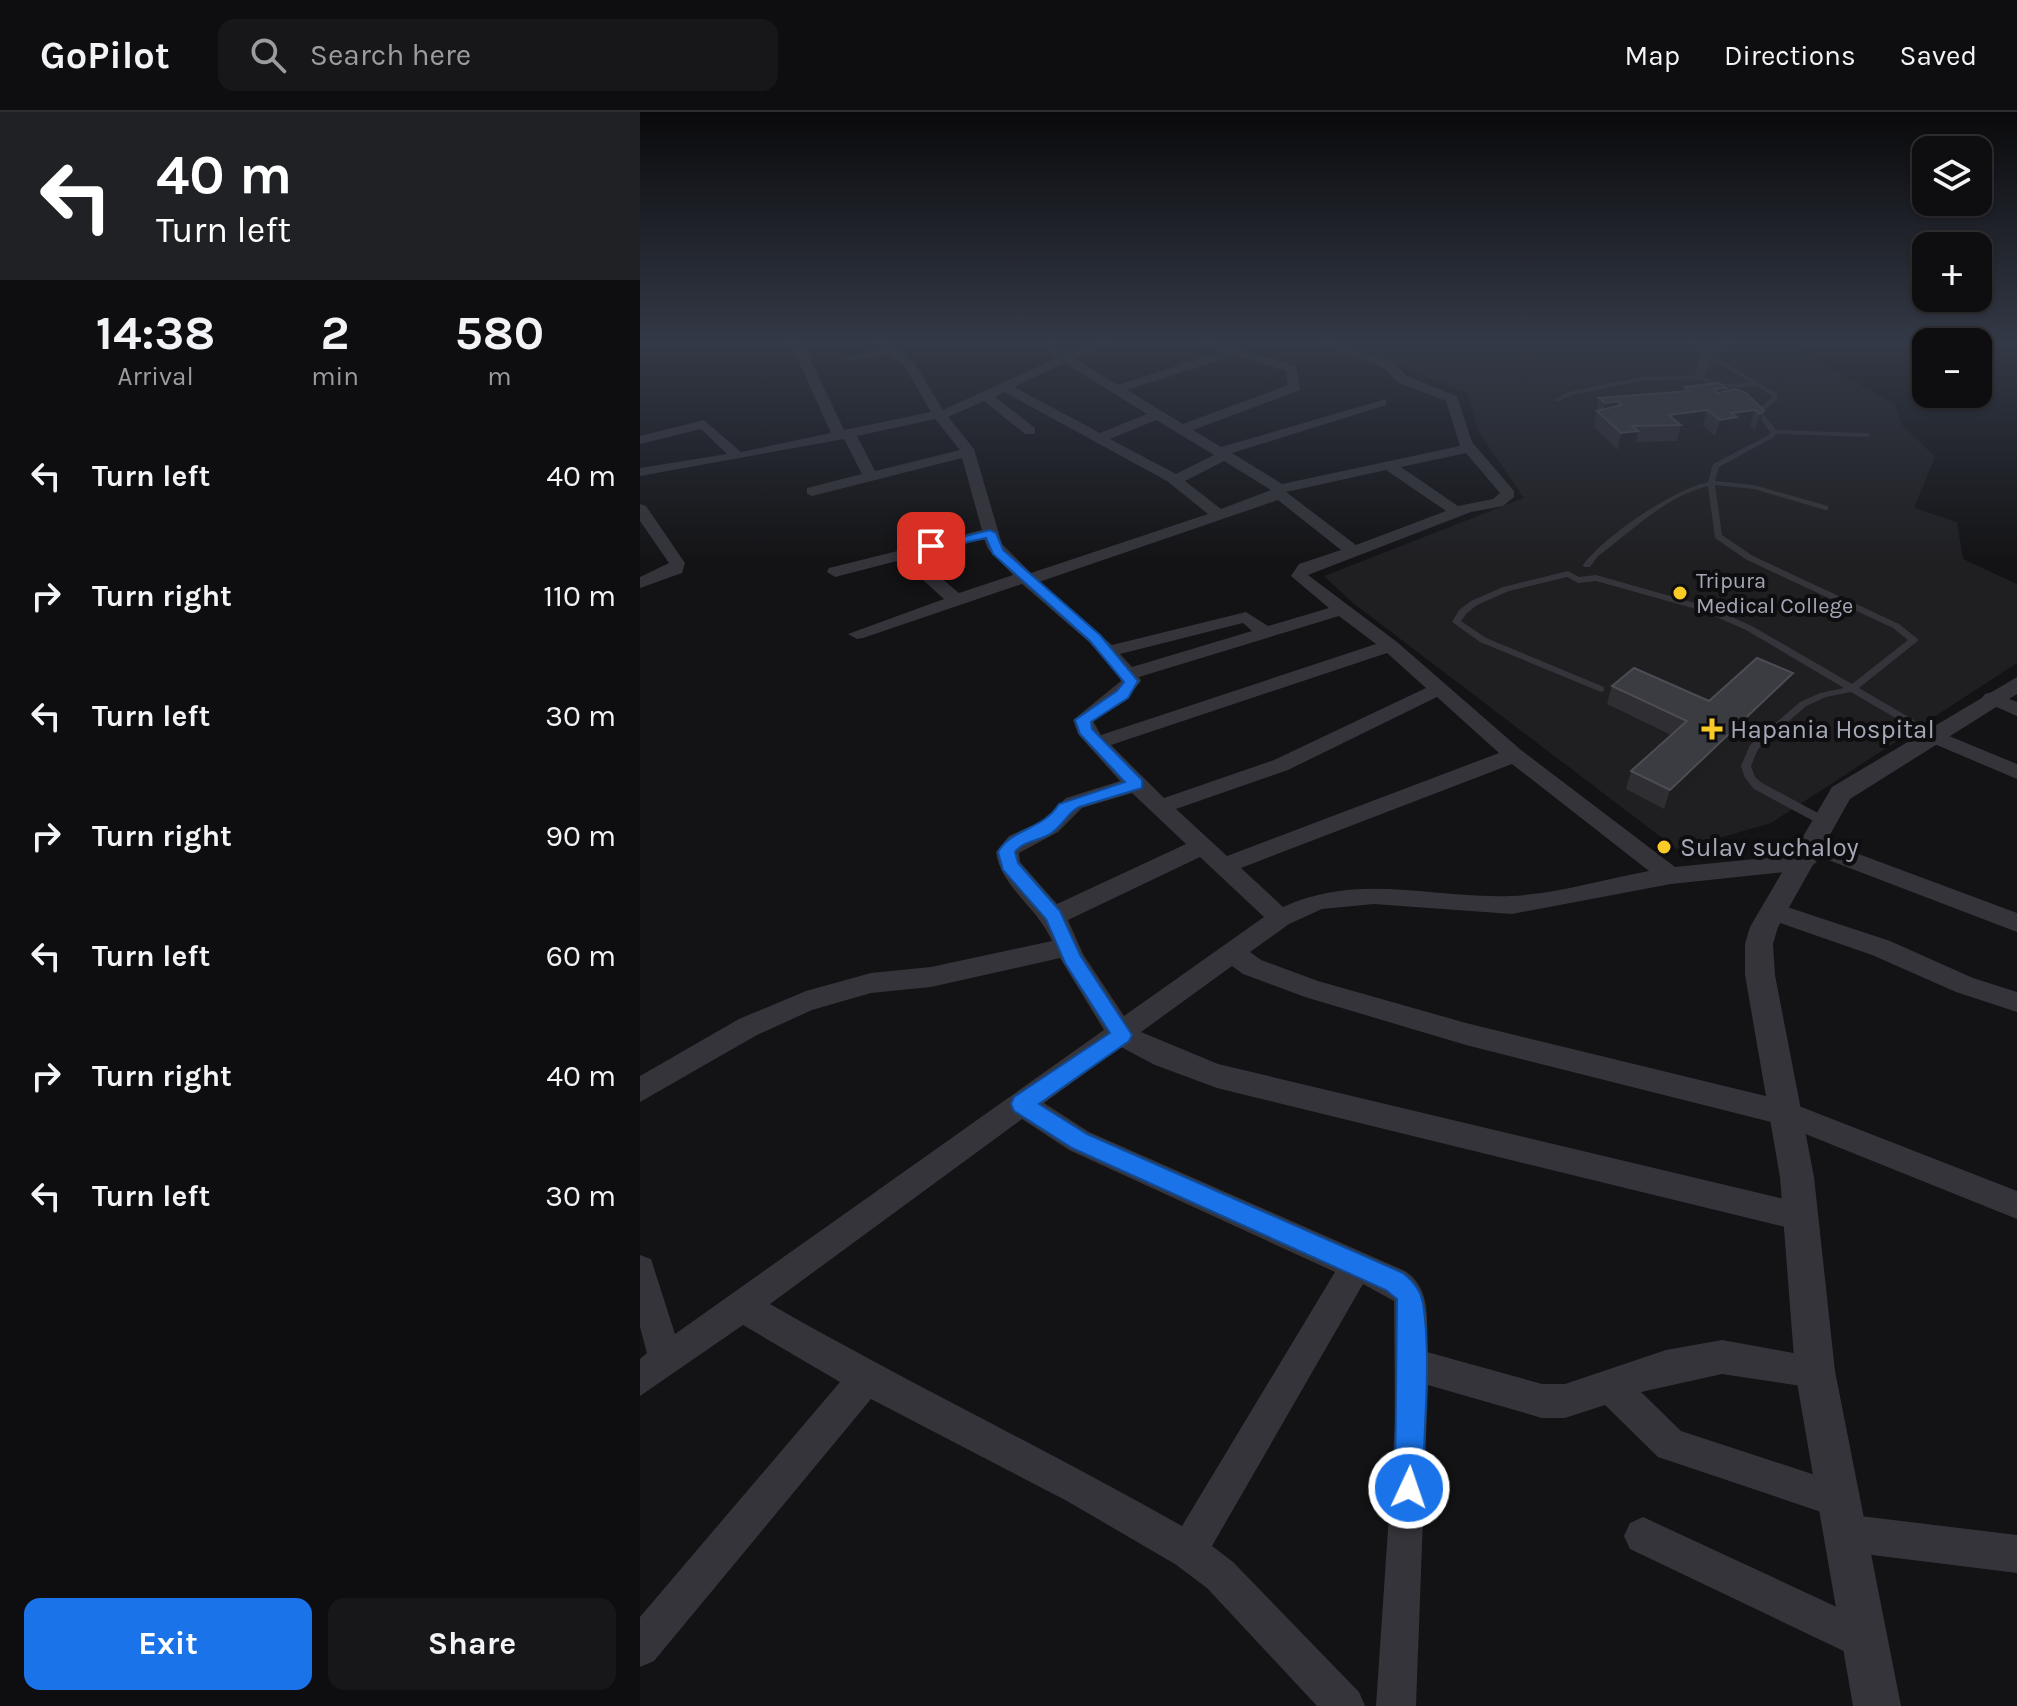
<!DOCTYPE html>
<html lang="en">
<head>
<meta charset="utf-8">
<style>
  :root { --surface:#0e0e10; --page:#171719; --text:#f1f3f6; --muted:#9b9c9f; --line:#2e2e30; --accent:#1a73e8 }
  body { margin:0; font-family:Karla,sans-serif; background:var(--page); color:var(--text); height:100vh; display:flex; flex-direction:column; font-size:30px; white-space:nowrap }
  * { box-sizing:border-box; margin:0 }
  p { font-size:26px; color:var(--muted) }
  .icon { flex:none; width:44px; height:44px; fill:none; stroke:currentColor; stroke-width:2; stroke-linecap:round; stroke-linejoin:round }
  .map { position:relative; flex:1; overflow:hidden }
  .sheet { display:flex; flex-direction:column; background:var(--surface); width:640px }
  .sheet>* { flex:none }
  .hud { background:#202124; color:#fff; overflow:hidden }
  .controls { position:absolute; left:1272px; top:24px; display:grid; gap:16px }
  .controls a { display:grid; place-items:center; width:80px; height:80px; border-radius:16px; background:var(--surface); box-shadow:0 2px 6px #0004,0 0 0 2px var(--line); font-size:40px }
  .pin { position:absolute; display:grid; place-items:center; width:68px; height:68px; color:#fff; margin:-34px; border-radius:16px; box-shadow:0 4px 12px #0006 }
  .me { position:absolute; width:88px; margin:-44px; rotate:3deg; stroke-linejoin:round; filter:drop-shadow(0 0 6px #0008) }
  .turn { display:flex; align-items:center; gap:28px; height:168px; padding:0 24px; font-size:36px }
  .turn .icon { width:104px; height:104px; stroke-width:2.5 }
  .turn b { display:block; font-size:56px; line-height:68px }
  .eta { display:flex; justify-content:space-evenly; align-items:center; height:136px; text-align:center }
  .eta b { font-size:48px; font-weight:700; line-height:56px }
  .primary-button { display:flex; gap:16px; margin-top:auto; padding:16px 24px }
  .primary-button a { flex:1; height:92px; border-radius:16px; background:var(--accent); color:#fff; font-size:32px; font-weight:700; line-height:92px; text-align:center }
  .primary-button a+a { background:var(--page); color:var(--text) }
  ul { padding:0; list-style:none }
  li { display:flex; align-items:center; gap:24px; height:120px; padding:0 24px }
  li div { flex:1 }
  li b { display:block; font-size:30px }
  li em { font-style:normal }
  header { display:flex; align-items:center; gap:48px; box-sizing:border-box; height:112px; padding:0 40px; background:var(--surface); border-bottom:2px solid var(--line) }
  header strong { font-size:38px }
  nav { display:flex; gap:44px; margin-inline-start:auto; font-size:28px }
  .search { width:560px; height:72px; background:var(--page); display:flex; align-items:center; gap:20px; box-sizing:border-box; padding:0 28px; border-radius:16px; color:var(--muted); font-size:30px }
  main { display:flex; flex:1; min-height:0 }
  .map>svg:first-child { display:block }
</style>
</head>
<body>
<header>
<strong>GoPilot</strong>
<div class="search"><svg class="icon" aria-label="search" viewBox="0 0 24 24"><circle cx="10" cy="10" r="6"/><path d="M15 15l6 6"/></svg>Search here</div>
<nav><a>Map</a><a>Directions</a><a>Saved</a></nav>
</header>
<main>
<section class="sheet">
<div class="hud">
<div class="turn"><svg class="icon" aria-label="left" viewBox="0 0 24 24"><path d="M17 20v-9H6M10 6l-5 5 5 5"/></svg><div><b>40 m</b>Turn left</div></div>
</div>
<div class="eta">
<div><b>14:38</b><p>Arrival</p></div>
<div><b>2</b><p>min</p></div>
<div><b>580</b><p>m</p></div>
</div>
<ul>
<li><svg class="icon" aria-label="left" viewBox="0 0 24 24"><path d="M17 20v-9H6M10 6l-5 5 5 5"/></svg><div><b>Turn left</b></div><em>40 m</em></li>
<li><svg class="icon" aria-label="right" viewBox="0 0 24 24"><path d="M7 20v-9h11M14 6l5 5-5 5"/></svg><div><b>Turn right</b></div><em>110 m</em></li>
<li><svg class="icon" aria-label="left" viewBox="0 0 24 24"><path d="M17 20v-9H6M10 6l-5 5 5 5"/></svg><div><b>Turn left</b></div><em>30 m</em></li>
<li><svg class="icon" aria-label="right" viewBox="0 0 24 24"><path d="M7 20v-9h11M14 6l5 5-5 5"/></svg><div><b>Turn right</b></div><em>90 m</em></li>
<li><svg class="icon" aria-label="left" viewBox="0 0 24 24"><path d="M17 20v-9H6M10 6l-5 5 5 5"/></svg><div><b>Turn left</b></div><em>60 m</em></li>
<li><svg class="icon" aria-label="right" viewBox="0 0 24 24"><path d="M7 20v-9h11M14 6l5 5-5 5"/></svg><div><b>Turn right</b></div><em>40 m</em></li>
<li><svg class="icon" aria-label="left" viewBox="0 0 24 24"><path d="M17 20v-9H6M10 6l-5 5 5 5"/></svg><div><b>Turn left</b></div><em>30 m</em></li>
</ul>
<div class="primary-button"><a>Exit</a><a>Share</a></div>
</section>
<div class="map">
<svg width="1377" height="1594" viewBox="0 0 1377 1594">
  <rect width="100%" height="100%" fill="#131315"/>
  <path fill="#1f1f22" d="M692,228H1138L1255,292L1262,313L1295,345L1274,396L1317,410L1323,447L1377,472V551L1131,711L1038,738L713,491L684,464L884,386L838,319L827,281Z"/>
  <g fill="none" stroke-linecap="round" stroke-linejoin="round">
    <path fill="#34343a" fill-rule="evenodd" d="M977,228H983L982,233H978Z
      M1041,228H1048L1137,282V288L1122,300L1136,318L1227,321L1231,323L1227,325L1136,322L1134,325L1079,355L1075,369L1114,373L1188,394V398H1185L1114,377L1075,373L1082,423L1113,444L1259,512L1279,528L1219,576L1296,621V625H1288L1211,580L1186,585L1166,594L1118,637L1111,654L1115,665L1122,671L1189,707L1191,710L1189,713H1181L1114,677L1105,666L1101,654L1110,633L1160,590L1180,581L1204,576L1106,518L1063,499L956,469L938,471L927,465L869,479L837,493L826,502L821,509L846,526L964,575V579L961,580L840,530L812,510L819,498L831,489L863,475L928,459L939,465L956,463L1069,495L1112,514L1212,572L1268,528L1253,516L1107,448L1075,426L1068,374C1026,384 992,419 958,444L950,455H944L943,453C964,424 1033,378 1068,370L1073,352L1129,323L1130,320L1115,300L1132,286V284L1116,274L1084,276L1057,267L1001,269L932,283L917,290L914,288L928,280L1001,265L1058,263L1085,272L1110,270Z"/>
    <path fill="#34343a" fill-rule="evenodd" d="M149,228H161L204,318L291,300L265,255L251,243L210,249L204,245L244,237L235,228H248L274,250L303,298L419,245L401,236L408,228H420L415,235L429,240L462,228H480L435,247L478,273L582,239L552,228H570L656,254L660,278L553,318L581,335L746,287V293L592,341L642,372L820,334L806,289L757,270L744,256L668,228H686L752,250L767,264L817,284L832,330L874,379V385L863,394L831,400L668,463L757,530L881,638L1035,755L1165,742L1177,750L1165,758L1031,772L872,802L734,792L682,797L649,812L610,840L621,848L678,869L826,911L1146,989L1377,1079V1107L1143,1013L826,933L665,885L603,862L592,854L501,920L578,952L1161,1091L1172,1095L1176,1105L1172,1115L1161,1119L577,976L515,953L481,935L404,991L449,1020L765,1159C792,1176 787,1211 787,1240L902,1272H925L1026,1238L1082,1228L1187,1247L1192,1259L1187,1271L1175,1276L1082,1262L1001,1280L1041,1319L1215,1376L1220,1389L1212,1403L1377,1423V1461L1208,1440L1195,1434L1189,1421L1199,1406L1018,1345L965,1293L925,1306H902L788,1273L776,1594H736L755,1314L754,1189L723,1172L572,1434L593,1450L719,1580L725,1594H677L567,1476L535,1452L427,1389L231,1287L14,1549L0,1555V1505L200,1270L103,1213L0,1284V1247L7,1241L0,1215V1143L11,1147L35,1222L464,918L420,846L291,875L231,881L172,898L117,923L0,990V964L99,907L166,879L231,861L291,855L412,829C399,797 360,774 356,740L369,724L402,709L426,686L480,669L438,622L433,608L481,569L479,564L449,530L382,472L223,526L217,527L208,522L304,487L261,448L195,465L187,460L189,456L342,418L322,346L172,384L167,382V376L222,362L204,327L0,364V356L87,342L61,317L0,332V324L64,308L101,340L191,321ZM595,243L646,259L648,273L543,312L487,278ZM425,251L507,302L460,321L374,275ZM364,280L527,369L568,402L391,461L362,432L334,337L308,305L344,289L385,322H395V316L355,285ZM295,307L320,338L235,359L217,324ZM516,308L574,343L536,362L470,327ZM826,341L860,381L853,387L818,394L761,355ZM584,349L631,378L581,397L545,369ZM746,358L806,399L716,433L646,380ZM638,388L701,438L659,452L651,464L689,496L628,514L606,500L472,533L399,470ZM344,427L348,437L373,463L319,481L276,445ZM699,504L736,532L461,623L453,609L487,586L501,569L499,565ZM603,511L612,519L492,555L480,542ZM747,541L786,576L634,648L524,686L471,633ZM797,585L859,641L587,744L536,697L648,658ZM872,652L1009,759C965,767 916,782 871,784C790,787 722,760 643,795L601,756ZM492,681L546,732L417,792L380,750L379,741L418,720L442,696ZM560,745L624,805L484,904L443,842L428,808ZM382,1007L429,1038L695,1160L542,1414C406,1337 266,1270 130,1192Z
      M1085,229L1095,232L1072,243L1063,268H1053L1063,238Z
      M0,392L6,394L45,451L42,461L0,476V465L29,451L0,409Z
      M1352,580L1377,590V604L1345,590L1342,586L1345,582Z
      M1292,617L1377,652V667L1285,628L1282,623L1285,618Z
      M1173,725L1377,801V820L1165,739L1162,733Z
      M1135,791L1250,829L1333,866L1377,880V900L1316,880L1232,843L1126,806L1123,800L1126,794Z
      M1003,1405L1240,1515L1246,1529L1240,1543L1226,1549L1212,1543L990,1437L984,1424L990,1411Z"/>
    <path fill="#34343a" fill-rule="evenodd" d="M1377,565V582L1210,687L1138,815L1133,832L1135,863L1174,1065L1195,1259L1261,1594H1213L1155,1259L1140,1065L1105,863V832L1110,815L1192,675Z"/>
  </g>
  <path fill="#2f2f33" d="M1044,275L1085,280L1124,299L1119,315L1115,318L1110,314L1094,316L1092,322L1075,324L1063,314L1040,317L1037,329L996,330L995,335L978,338L954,315L959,286L1043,280Z
    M1153,561L1146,580L1024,697L986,677L991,659L1031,623L967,592L972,574L1069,589Z"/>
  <path fill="#1e1e21" d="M1086,276L1081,291L1073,277Z
    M978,289L975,305L962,304L965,291Z
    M1067,298L1063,314L1040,317L1041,313L1029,303Z
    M1115,298L1110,314L1094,316L1092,322L1075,324L1080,308L1091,301Z
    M1124,299L1119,315L1115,318L1120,302Z
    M998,319L995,335L978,338L981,321Z
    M1153,561L1146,580L1024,697L1030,678Z"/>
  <path fill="#3b3c41" stroke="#4c4d53" stroke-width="2" d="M1079,271L1086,276L1073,277L1078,281L1095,277L1106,281L1124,299L1120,302L1115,298L1091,301L1097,305L1080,308L1067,298L1029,303L1041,313L992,314L998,319L981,321L957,299L982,293L978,289L965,291L959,286L1050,279L1044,275Z
    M1117,546L1153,561L1030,678L991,659L1047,609L972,574L994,556L1069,589Z"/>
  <linearGradient id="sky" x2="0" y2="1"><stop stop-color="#0a0a0c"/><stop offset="0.51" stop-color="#333946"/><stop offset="1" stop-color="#333946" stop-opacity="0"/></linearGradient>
  <rect width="1377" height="451" fill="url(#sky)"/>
  <path fill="#1a73e8" stroke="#114b97" stroke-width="2" d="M350,418L356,421L363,438L460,523L498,569L488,586L451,610L452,617L502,668V676L439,695C427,701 423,714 410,722C399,729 383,729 375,740L378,751L420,799L440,843L492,923L489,929L399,992L447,1022L763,1161C773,1169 781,1178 783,1191C792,1248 783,1318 783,1376L779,1386L769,1390L759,1386L755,1376L757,1187L746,1178L432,1036L374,999L371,992L374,985L470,921L425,851L406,807L363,758L358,740C372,716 403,718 419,692L485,670L440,622L435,608L477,579L484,570L450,529L353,442L346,426L291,438L285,434Z"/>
  <g fill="#facb26" stroke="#0e0e10" stroke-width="3">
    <circle cx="1040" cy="481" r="8"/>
    <path d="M1068 605h8v8h8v8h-8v8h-8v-8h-8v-8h8z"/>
    <circle cx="1024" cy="735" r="8"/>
  </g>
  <g text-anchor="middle" stroke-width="8" stroke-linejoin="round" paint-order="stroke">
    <g font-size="22" fill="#a4a7b6" stroke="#0e0e10" text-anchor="start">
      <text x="1056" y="476">Tripura<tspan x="1056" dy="25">Medical College</tspan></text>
    </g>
    <g font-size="26" fill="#a4a7b6" stroke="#0e0e10" text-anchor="start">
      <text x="1090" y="626">Hapania Hospital</text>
      <text x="1040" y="744">Sulav suchaloy</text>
    </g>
  </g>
</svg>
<div class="controls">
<a><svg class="icon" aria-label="layers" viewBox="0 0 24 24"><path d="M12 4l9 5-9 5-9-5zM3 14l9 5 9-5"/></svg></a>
<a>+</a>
<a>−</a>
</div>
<div class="pin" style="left:291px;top:434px;background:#d93025"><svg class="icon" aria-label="arrive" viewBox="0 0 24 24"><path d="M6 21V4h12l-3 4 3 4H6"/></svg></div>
<svg class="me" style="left:769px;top:1376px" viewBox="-20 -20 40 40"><circle r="17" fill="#1a73e8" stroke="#fff" stroke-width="3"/><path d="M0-11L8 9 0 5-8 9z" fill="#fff"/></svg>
</div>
</main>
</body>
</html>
